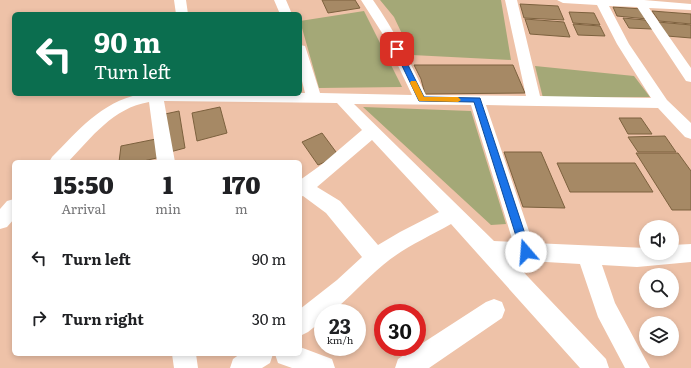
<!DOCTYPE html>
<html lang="en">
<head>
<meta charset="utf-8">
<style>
  :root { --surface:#fff; --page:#f6f6f6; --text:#202124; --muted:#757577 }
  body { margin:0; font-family:Literata,serif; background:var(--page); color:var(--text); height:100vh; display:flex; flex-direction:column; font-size:15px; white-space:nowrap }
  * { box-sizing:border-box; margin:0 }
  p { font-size:13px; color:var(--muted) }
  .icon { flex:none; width:22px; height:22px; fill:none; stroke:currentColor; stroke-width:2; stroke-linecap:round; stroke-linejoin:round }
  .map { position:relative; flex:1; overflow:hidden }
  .details { position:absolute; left:12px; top:160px; width:290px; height:196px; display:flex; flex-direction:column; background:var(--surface); border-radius:6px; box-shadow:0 2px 6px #0003 }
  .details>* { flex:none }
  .banner { position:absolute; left:12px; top:12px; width:290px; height:84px; border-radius:6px; box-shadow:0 2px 6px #0003; background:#0b6e4f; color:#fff; overflow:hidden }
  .buttons { position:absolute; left:639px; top:220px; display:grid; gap:8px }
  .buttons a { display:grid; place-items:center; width:40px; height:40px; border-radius:50%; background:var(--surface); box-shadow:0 2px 6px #0003; font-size:20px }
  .speed { position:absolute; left:314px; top:304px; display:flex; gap:8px; font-size:20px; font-weight:700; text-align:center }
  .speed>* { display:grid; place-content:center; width:52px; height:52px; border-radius:50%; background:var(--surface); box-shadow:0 2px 6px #0003; line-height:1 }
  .speed small { font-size:10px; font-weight:400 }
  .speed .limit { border:6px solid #d22; background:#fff; color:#111 }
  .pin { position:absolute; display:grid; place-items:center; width:34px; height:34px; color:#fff; margin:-17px; border-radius:8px; box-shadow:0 2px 6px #0006 }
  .me { position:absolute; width:44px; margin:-22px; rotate:342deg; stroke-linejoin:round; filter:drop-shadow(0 0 3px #0008) }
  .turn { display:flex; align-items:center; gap:14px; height:84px; padding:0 16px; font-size:18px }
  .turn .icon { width:52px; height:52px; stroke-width:2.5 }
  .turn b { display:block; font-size:28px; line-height:34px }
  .eta { display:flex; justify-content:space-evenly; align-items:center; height:68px; text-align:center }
  .eta b { font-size:24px; font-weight:800; line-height:28px }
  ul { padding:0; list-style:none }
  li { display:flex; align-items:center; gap:12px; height:60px; padding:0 16px }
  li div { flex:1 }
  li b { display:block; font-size:15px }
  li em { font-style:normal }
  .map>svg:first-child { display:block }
</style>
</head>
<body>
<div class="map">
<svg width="691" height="368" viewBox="0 0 691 368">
  <rect width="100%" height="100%" fill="#eec2a8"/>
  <path fill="#a4a877" d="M380,0H501L511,60L412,55L394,17Z
    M364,11L402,87L319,88L300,21Z
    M535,66L634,76L650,97L543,98Z
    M363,107L471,111L506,224L491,225Z"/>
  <path fill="#a68965" stroke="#7c613e" d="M322,0H355L360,8L328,13Z
    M520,4L558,6L564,20L524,18Z
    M613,7L642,9L647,19L617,16Z
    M652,11L691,14V24L659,21Z
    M569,12L594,13L600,25L573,23Z
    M623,18L645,20L652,29L629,28Z
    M525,19L564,22L570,37L530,34Z
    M658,22L691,25V38L667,36Z
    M573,24L600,26L605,36L578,35Z
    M414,65H513L525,93L425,94L421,79Z
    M220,107L227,133L197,141L192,113Z
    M179,111L185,148L170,152L165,114Z
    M619,118H641L652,134H628Z
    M322,133L339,156L318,165L302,142Z
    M665,136L676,152H638L628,137Z
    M161,138V157L139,162H119L121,146Z
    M504,152H541L565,208L523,207Z
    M636,153H678L691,171V210H672Z
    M557,163H635L653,192H570Z"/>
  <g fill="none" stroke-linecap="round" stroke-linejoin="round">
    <path fill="#fff" fill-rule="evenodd" d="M174,0H186L188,14H176Z
      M274,0H286L292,14H280Z
      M361,0H373C394,30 410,62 426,95L526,96L505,0H517L540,96L651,98L617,44L597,5L563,3L557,0H644L691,4V10L649,8L691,68V82L686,81L637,7L609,6L629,44L667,100L691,123V139L685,137L658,108L486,105L533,243L646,248V253H672V245L691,244V262L637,267L602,265L615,303L650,368H625L598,317L580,264L512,260L606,359L609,368H580L451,224C428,237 403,248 383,265C365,280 349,298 331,313H323V320L308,332L300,336V309L337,280L362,257L326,213L303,196L300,197V180L321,165L362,130L337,103L164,101L175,162H157L149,102C113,108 92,137 68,162H49L52,157C79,130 100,103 140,94L305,93L300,73V45L305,46L306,49L320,93L412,95L384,36ZM354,104L471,105L513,242L494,241ZM372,140L439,212L400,232L378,245L340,201L317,187Z
      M14,199V219L7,227L0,229V209L7,201Z
      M494,299L502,302L505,310L502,318L429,368H395L398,359L486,302Z
      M300,347L332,359L335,368H292L278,363L275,354H300Z
      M172,354H196L198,368H174Z
      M240,354H273L270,363L262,368H230L233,359Z"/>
  </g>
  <path fill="#1a73e8" stroke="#114b97" d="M395,48L400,49L424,97L480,98L531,252L530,256L526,257L523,256L521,252L474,102L419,101L394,49Z"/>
  <path fill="#f59e0b" d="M411,81H416L424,97H458L461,100L458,102L419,101L410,83Z"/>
</svg>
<div class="buttons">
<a><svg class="icon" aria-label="sound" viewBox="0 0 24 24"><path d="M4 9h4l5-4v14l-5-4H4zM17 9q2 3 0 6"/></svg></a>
<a><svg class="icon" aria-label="search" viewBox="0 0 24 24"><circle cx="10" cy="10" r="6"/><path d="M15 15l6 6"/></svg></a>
<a><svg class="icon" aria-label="layers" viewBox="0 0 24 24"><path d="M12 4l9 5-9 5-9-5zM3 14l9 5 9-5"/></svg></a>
</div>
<div class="speed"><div>23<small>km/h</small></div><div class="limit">30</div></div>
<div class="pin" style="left:397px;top:49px;background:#d93025"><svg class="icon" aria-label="arrive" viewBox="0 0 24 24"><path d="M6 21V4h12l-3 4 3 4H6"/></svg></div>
<svg class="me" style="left:526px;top:252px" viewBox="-20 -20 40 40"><circle r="19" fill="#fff"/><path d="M0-13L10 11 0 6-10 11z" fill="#1a73e8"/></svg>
<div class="banner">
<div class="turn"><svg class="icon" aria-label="left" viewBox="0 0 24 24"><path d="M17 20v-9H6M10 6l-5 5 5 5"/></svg><div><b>90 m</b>Turn left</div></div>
</div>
<section class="details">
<div class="eta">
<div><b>15:50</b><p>Arrival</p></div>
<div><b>1</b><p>min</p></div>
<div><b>170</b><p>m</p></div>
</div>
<ul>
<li><svg class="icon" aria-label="left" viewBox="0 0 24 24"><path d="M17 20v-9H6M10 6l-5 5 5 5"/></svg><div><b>Turn left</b></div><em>90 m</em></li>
<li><svg class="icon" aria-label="right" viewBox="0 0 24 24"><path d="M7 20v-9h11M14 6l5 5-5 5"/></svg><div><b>Turn right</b></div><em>30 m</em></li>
</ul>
</section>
</div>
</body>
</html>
